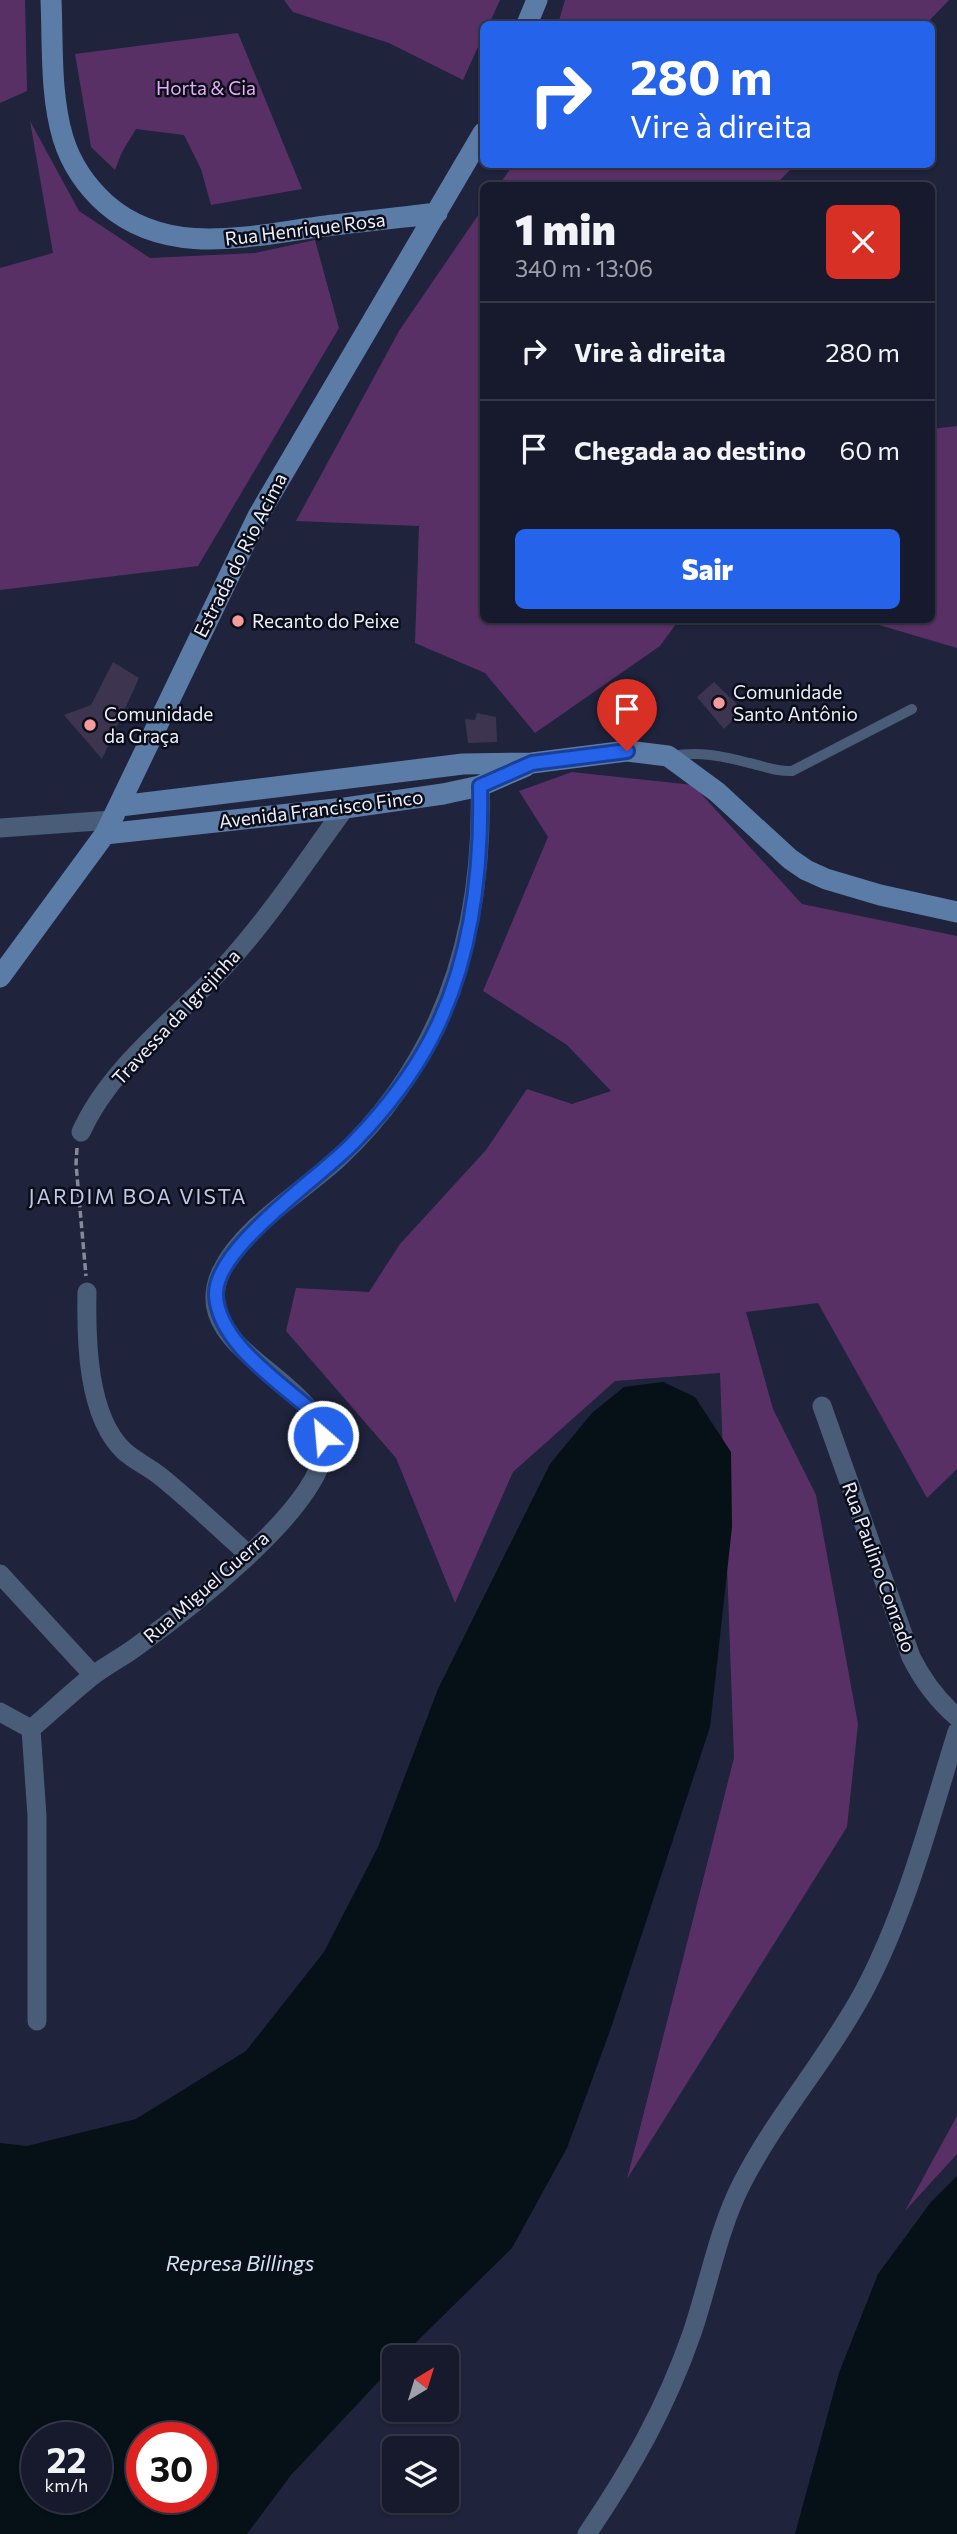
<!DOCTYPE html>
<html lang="pt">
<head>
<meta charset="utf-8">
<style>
  :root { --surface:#171a2c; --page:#202334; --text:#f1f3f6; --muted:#9ea1a9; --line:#363848; --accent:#2563eb }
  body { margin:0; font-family:Commissioner,sans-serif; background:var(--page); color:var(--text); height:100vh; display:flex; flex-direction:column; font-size:26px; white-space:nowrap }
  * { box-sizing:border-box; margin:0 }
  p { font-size:23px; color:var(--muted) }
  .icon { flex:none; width:38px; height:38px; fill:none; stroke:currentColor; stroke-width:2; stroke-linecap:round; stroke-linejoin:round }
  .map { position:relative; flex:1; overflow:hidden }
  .sheet { position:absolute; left:480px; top:182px; width:455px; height:441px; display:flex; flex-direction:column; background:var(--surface); border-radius:10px; box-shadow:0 2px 5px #0004,0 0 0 2px var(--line) }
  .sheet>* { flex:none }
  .banner { position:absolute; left:480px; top:21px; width:455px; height:147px; border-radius:10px; box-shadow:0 2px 5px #0004,0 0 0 2px var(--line); background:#2563eb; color:#fff; overflow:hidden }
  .needle { width:46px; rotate:38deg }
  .fabs { position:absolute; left:382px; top:2345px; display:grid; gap:14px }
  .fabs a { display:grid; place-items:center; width:77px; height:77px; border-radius:10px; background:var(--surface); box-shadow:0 2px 5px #0004,0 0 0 2px var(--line); font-size:35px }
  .speed { position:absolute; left:21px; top:2422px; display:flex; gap:14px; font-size:35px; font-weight:700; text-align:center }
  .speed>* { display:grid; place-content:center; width:91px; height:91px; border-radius:50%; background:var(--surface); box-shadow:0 2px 5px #0004,0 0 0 2px var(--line); line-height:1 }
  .speed small { font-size:18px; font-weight:400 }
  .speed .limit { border:10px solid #d22; background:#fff; color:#111 }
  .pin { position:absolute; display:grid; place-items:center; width:60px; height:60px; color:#fff; margin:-72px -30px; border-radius:50% 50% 50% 0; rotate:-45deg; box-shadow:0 0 7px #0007 }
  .pin .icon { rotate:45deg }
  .me { position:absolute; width:77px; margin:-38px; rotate:333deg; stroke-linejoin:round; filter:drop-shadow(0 0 5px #0008) }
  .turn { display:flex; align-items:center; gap:24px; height:147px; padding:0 35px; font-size:32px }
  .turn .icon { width:91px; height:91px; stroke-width:2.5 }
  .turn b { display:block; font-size:49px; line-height:60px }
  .round { display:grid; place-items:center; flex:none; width:74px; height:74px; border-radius:10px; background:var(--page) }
  .headline { display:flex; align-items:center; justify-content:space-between; height:119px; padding:0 35px }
  h1 { font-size:42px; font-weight:800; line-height:52px }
  .button { display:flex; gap:14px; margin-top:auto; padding:14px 35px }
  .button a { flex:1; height:80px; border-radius:10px; background:var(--accent); color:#fff; font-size:28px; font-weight:800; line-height:80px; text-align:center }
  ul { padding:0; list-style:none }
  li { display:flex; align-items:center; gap:21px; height:98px; padding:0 35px; border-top:2px solid var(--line) }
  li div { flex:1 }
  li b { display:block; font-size:26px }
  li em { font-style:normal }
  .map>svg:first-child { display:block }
</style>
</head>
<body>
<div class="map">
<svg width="957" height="2534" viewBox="0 0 957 2534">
  <rect width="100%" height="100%" fill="#1f233b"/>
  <path fill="#593066" d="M0,0H25L27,91L0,103Z
    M284,0H500L489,24H483V36L463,80L389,43L293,12Z
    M565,0H949L926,24H558Z
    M238,33L302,189L211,205L201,169L184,135L136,129L122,152L115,170L91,147L75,54Z
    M30,121L79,211L150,258L255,253L315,240L339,328L198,566L0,590V268L53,253Z
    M513,165V164L795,165L775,185H499Z
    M483,208V620H679L660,646L535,733L485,673L415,643L419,526L296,521L399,331Z
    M957,426V648L862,620H931V429Z
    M572,772L693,785L802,904L957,936V1469L927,1498L818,1303L746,1312L773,1409L816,1495L858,1724L847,1827L627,2179L734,1758L720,1373L615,1381L513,1472L455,1603L396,1458L286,1331L296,1288L369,1292L400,1244L486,1150L527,1089L572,1104L611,1091L567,1045L483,991L548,837L519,791Z
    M957,2116V2154L905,2211Z"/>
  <path fill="#051017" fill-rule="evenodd" d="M663,1382L695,1397L731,1452L732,1527L710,1727L611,2028L567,2148L512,2248L401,2357H394V2365L291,2475L247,2534H0V2143L27,2146L136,2119L246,2051L324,1952L378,1847L438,1689L550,1464L592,1413L624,1387ZM37,2438H96V2497H37ZM142,2438H201V2497H142Z
    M957,2176V2534H795L839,2373L878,2274L931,2202Z"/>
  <path fill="#3d354f" d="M113,662L139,678L102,759L64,715L91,705Z
    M714,682L743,710L724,729L697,697Z
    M477,713L496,717L497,742L468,743L465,719L475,720Z"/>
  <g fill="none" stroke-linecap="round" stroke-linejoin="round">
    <path stroke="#86899c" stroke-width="3.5" stroke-dasharray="7 3.5" stroke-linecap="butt" d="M77,1148L76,1164L86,1276"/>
    <path stroke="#495d78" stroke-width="10" d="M672,756C698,751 723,756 749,763C764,766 776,772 792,771L912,709"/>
    <path stroke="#495d78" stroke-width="19" d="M0,828L112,820
      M81,1132C112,1063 183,1014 232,958C273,912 308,858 345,808
      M87,1292C86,1339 87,1416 124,1451C135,1461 149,1467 160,1476C191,1501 220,1529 249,1555
      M822,1406L911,1657C923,1681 936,1699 957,1717
      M0,1574L93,1675
      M0,1712L31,1729
      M31,1729C51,1712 70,1694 91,1677C105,1666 121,1658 136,1647C185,1612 313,1513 323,1454C334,1380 183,1354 221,1272C242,1227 302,1192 338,1159C445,1059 484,929 480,786
      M31,1729L37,1816V2021
      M587,2534C631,2469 666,2408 692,2333C709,2283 718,2230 742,2183C777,2115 828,2058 864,1991C907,1909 930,1819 957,1732"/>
    <path stroke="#5c7ca8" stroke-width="21" d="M51,0C53,45 50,94 63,138C71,164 86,186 106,204C169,259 252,235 326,226C363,221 400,218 437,213
      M527,24L537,0
      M120,806L463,764L532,763L627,751L668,756L717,792L790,859L806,870L826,879L880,895L957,912
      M105,834L345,808L443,794L480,786L526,766
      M0,977L105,834L258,516L483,133"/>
  </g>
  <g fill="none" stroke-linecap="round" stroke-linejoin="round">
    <g stroke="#184099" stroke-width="18">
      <path id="route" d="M323,1436L319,1419L311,1410C278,1381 218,1342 216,1295C214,1247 323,1176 355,1141C384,1111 412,1075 431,1039C471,963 482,871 480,786L532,763L627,751"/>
    </g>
    <use href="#route" stroke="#2563eb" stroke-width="12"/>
  </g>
  <g fill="#f59b9b" stroke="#0b0d18" stroke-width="2.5">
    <circle cx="238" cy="621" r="7"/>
    <circle cx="719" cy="703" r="7"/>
    <circle cx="90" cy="725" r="7"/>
  </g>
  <g text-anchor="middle" stroke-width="5" stroke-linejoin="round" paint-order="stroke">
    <g font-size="19" fill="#e4adf5" stroke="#0b0d18">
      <text x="206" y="95">Horta &amp; Cia</text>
    </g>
    <g font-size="19" fill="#edeffd" stroke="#0b0d18">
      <text transform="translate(305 229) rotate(-7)" y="7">Rua Henrique Rosa</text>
      <text transform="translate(240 555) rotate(-63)" y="7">Estrada do Rio Acima</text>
      <text transform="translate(321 809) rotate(-7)" y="7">Avenida Francisco Finco</text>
      <text transform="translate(176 1017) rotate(-47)" y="7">Travessa da Igrejinha</text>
      <text transform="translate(879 1567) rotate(70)" y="7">Rua Paulino Conrado</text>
      <text transform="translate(206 1587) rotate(-41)" y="7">Rua Miguel Guerra</text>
    </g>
    <g font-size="19" fill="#edeffd" stroke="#0b0d18" text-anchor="start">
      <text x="252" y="628">Recanto do Peixe</text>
      <text x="733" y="699">Comunidade<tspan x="733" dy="22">Santo Antônio</tspan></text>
      <text x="104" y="721">Comunidade<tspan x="104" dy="22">da Graça</tspan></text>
    </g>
    <g font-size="21" letter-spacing="2" fill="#c0c6e6" stroke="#0b0d18">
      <text x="138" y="1204">JARDIM BOA VISTA</text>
    </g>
    <g font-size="21" font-style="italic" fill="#d0e4f2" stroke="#0b0d18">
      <text x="240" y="2271">Represa Billings</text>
    </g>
  </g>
</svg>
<div class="fabs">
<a><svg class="needle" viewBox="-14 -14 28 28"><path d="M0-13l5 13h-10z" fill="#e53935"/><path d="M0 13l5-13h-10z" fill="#9ea1a9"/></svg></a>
<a><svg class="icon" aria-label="layers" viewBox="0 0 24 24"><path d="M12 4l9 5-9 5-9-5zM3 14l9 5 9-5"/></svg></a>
</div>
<div class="speed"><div>22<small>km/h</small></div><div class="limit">30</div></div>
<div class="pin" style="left:627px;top:751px;background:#d93025"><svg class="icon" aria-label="arrive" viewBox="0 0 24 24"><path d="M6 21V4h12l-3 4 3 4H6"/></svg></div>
<svg class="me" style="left:323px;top:1436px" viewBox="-20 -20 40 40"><circle r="17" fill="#2563eb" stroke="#fff" stroke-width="3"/><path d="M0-11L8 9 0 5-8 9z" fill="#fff"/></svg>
<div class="banner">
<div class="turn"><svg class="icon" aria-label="right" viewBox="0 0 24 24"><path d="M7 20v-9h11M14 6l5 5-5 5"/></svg><div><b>280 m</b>Vire à direita</div></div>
</div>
<section class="sheet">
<div class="headline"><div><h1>1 min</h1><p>340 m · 13:06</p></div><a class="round" style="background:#d93025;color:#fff"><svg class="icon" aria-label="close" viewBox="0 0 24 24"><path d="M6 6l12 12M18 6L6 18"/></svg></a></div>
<ul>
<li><svg class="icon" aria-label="right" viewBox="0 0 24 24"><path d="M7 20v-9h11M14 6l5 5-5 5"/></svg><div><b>Vire à direita</b></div><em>280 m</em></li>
<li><svg class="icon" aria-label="arrive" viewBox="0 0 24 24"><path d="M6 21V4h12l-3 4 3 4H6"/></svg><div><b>Chegada ao destino</b></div><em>60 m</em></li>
</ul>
<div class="button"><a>Sair</a></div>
</section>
</div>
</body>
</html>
